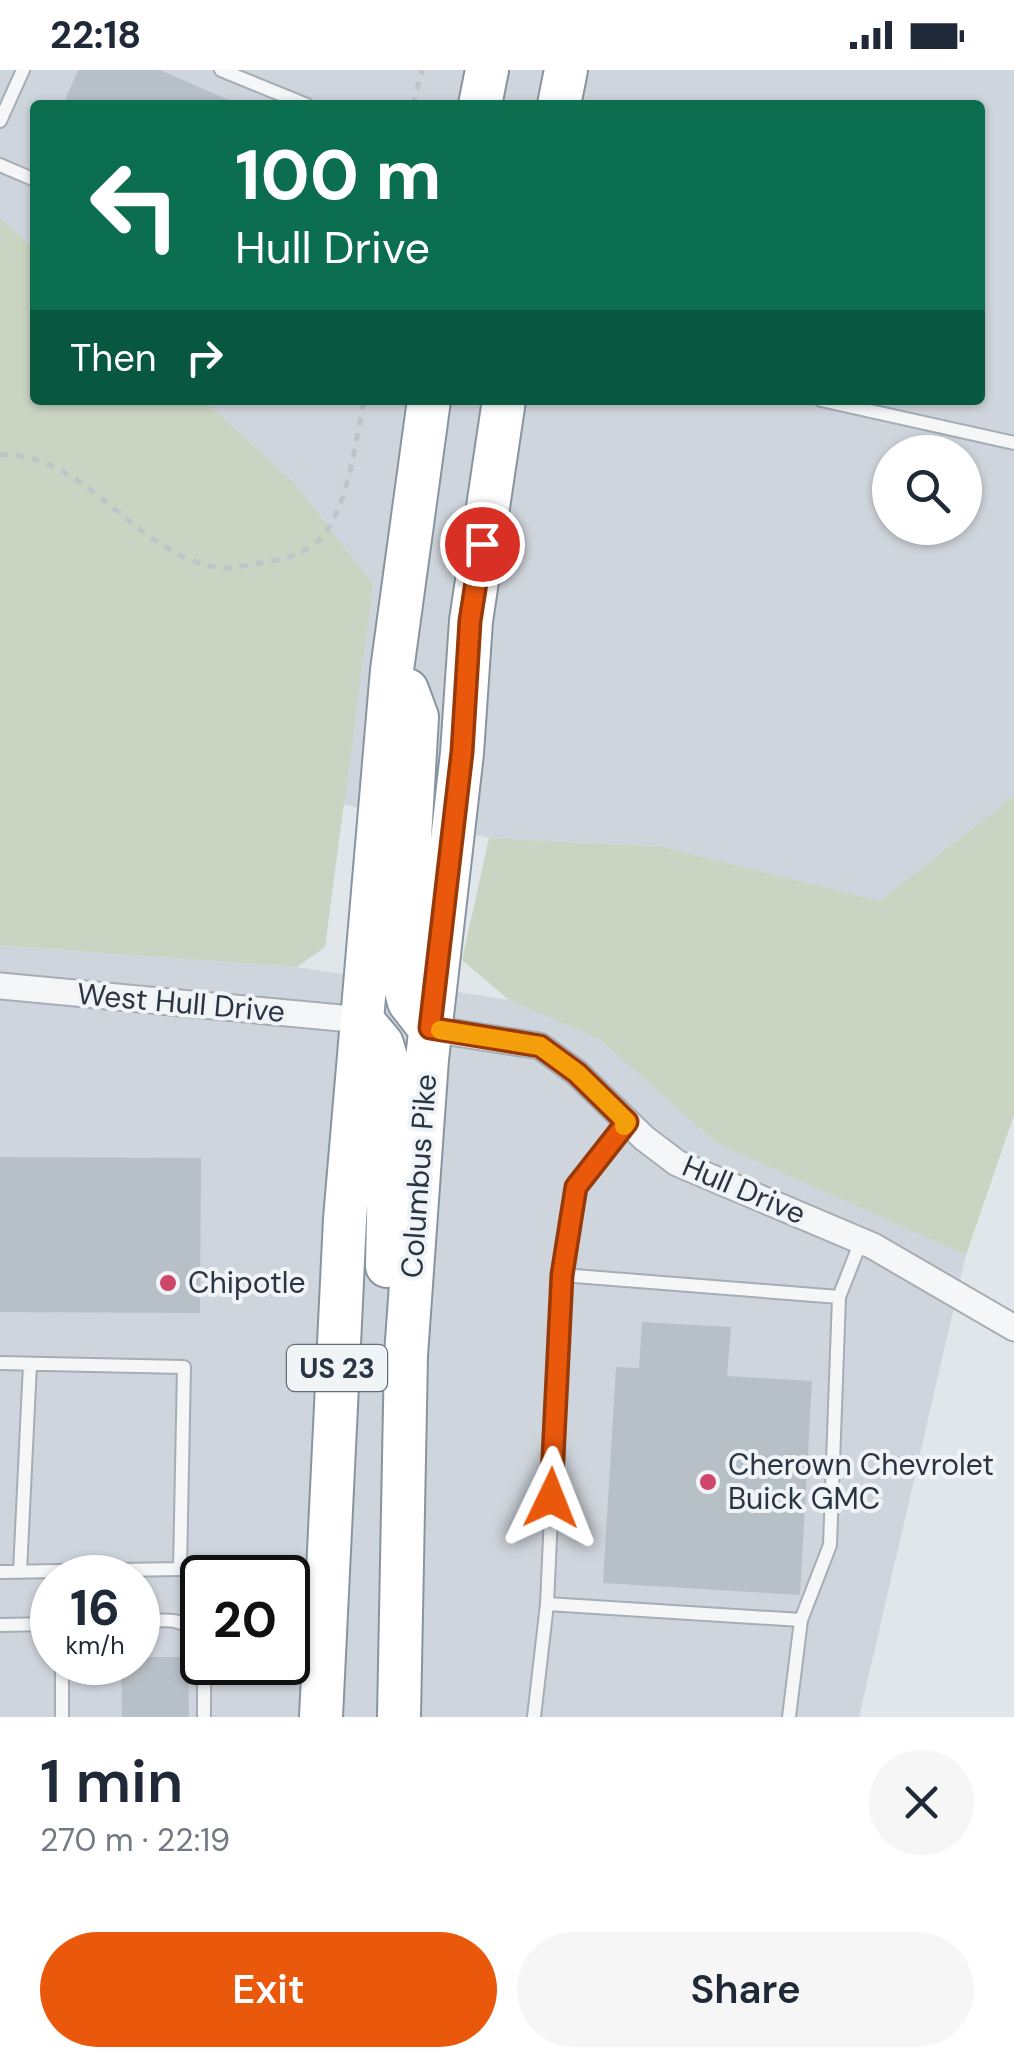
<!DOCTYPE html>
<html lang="en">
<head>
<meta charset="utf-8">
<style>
  :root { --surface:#fff; --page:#f6f6f7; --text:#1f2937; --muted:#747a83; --accent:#ea580c }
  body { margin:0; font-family:"DM Sans",sans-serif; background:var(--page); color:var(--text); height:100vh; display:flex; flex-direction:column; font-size:38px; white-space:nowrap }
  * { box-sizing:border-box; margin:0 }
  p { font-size:32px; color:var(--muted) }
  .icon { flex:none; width:55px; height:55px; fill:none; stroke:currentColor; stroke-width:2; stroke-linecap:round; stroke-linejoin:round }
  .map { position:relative; height:1647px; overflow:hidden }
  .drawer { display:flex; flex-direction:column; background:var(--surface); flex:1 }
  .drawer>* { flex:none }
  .banner { position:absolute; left:30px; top:30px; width:955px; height:305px; border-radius:10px; box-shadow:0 2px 8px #0004; background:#0b6e4f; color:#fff; overflow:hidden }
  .tools { position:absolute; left:872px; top:365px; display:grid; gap:20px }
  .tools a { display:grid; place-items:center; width:110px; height:110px; border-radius:50%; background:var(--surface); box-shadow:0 2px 8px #0004; font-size:50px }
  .speed { position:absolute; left:30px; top:1485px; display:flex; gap:20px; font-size:50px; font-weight:700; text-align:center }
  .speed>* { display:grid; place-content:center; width:130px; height:130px; border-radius:50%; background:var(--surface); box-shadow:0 2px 8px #0004; line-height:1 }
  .speed small { font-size:25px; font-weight:400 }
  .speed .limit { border:5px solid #111; border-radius:15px; background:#fff; color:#111 }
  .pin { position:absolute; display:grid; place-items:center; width:85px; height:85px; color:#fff; margin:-42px; border:5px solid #fff; border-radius:50%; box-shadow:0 2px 10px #0007 }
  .me { position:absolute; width:110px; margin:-55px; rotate:2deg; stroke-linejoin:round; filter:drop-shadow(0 0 8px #0008) }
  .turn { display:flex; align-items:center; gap:35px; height:210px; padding:0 40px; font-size:45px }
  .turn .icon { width:130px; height:130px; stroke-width:2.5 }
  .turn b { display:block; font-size:70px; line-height:85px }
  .then { display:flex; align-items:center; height:95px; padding:0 40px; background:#0003; gap:20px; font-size:38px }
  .round { display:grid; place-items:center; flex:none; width:105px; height:105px; border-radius:52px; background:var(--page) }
  .head { display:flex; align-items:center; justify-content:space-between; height:170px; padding:0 40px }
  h1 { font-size:60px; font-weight:600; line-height:75px }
  .action { display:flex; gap:20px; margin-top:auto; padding:20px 40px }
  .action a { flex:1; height:115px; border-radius:60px; background:var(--accent); color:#fff; font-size:40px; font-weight:600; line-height:115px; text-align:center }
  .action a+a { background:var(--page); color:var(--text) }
  .status { display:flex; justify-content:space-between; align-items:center; height:70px; padding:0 50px; background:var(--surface); direction:ltr }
  .status svg { height:28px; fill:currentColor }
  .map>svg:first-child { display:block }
</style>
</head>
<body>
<div class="status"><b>22:18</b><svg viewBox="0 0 49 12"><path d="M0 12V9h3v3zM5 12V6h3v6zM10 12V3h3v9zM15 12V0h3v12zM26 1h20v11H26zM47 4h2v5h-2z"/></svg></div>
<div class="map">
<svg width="1014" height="1647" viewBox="0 0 1014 1647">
  <rect width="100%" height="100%" fill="#e1e6ea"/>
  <path fill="#cfd5dc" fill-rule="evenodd" d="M0,0H1014V726L880,831L662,777L489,768L342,734L373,514L293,411L203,330H980V35H35V180L0,148ZM890,382H965V458H890Z
    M0,875L297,897L509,930L598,968L718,1074L966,1185L859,1647H0ZM52,1508H138V1592H52ZM202,1508H288V1592H202Z"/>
  <path fill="#c9d4c2" d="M0,148L35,180V330H203L293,411L373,514L325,877L297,897L0,875Z
    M1014,726V1045L966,1185L718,1074L598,968L509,930L462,890L489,768L662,777L880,831Z"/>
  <path fill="#b8c0c7" d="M78,0H160L240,35H63Z
    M0,1087L201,1088L200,1243L0,1242Z
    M642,1252L731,1257L727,1306L812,1311L800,1525L603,1513L616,1297L639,1298Z
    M138,1587H188L189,1647H122L121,1592H138Z"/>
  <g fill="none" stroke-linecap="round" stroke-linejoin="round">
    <g stroke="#a6adb4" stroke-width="16">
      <path id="service" d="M221,0L307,35
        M0,51L23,0
        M0,95L35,110
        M821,330L1014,373
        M562,1205L839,1227
        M0,1293L184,1297L180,1499L0,1502
        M20,1502L30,1294
        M547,1534L801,1550
        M138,1552C149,1552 167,1548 178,1552C211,1560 203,1621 204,1647
        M0,1555L52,1554
        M62,1592V1647
        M534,1647L547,1534L562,1205L576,1117L627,1052
        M789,1647L801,1550L830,1475L839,1227L861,1171"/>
    </g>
    <g stroke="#a6adb4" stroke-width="29">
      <path id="minor" d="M0,916L362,950
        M430,959L540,976L577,1003L644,1068L677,1093L873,1176L1014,1258"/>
    </g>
    <g stroke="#8895a1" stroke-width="46">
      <path id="trunk" d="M480,35L487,0
        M559,35L566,0
        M407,620L417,647L402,906L409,932L430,959
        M362,950L382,974L391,1004L387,1196
        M321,1647L345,1149L392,600L429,330
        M399,1647L406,1285L427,989L462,683L471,551L504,330"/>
    </g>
    <path stroke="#bfc4c9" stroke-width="5" stroke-dasharray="8 8" stroke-linecap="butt" d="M413,35L422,0
      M0,385C87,381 136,488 221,498C232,499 247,495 259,493C278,491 300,486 316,473C347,447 356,369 364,330"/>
    <use href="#service" stroke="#f4f6f8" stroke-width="12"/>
    <use href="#minor" stroke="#f4f6f8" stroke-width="25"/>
    <use href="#trunk" stroke="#fff" stroke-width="42"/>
  </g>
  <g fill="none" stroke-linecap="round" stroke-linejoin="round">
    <g stroke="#983908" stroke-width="25">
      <path id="route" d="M482,474L470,551L462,682L430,958L540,976L577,1003L627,1052L576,1117L562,1205L551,1428"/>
    </g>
    <use href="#route" stroke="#ea580c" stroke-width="18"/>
    <path stroke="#f59e0b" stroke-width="18" d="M440,960L540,976L577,1003L627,1052L624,1056"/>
  </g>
  <g fill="#cf466d" stroke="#f1f4f7" stroke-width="4">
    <circle cx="168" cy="1213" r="10"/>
    <circle cx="708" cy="1412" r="10"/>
  </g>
  <g text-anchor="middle" stroke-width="8" stroke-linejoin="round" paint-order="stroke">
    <rect fill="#f1f4f7" stroke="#656e78" stroke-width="2.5" x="287" y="1275" width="100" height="46" rx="8"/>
    <g font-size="28" font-weight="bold" fill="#293542">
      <text x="337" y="1308">US 23</text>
    </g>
    <g font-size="30" fill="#293542" stroke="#f1f4f7">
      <text transform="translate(181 933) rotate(5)" y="10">West Hull Drive</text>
      <text transform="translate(419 1106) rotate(-86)" y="10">Columbus Pike</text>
      <text transform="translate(744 1120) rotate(23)" y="10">Hull Drive</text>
    </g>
    <g font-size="30" fill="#293542" stroke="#f1f4f7" text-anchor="start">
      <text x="188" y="1223">Chipotle</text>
      <text x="728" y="1405">Cherown Chevrolet<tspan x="728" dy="34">Buick GMC</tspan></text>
    </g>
  </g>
</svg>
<div class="tools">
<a><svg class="icon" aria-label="search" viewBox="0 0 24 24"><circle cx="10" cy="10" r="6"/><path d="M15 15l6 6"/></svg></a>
</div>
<div class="speed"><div>16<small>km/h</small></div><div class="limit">20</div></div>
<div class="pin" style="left:482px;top:474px;background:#d93025"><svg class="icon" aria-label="arrive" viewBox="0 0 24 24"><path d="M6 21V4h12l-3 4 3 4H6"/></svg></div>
<svg class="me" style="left:551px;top:1428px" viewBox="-20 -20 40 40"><path d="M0-17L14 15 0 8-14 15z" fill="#ea580c" stroke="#fff" stroke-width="4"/></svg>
<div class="banner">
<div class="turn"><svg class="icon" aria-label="left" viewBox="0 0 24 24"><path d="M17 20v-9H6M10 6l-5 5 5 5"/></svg><div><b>100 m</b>Hull Drive</div></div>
<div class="then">Then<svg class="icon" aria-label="right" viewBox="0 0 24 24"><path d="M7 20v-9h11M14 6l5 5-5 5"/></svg></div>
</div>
</div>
<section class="drawer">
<div class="head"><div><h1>1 min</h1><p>270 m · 22:19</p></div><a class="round"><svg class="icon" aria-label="close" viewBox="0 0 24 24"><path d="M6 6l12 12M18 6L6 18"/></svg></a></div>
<div class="action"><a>Exit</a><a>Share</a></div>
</section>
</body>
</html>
